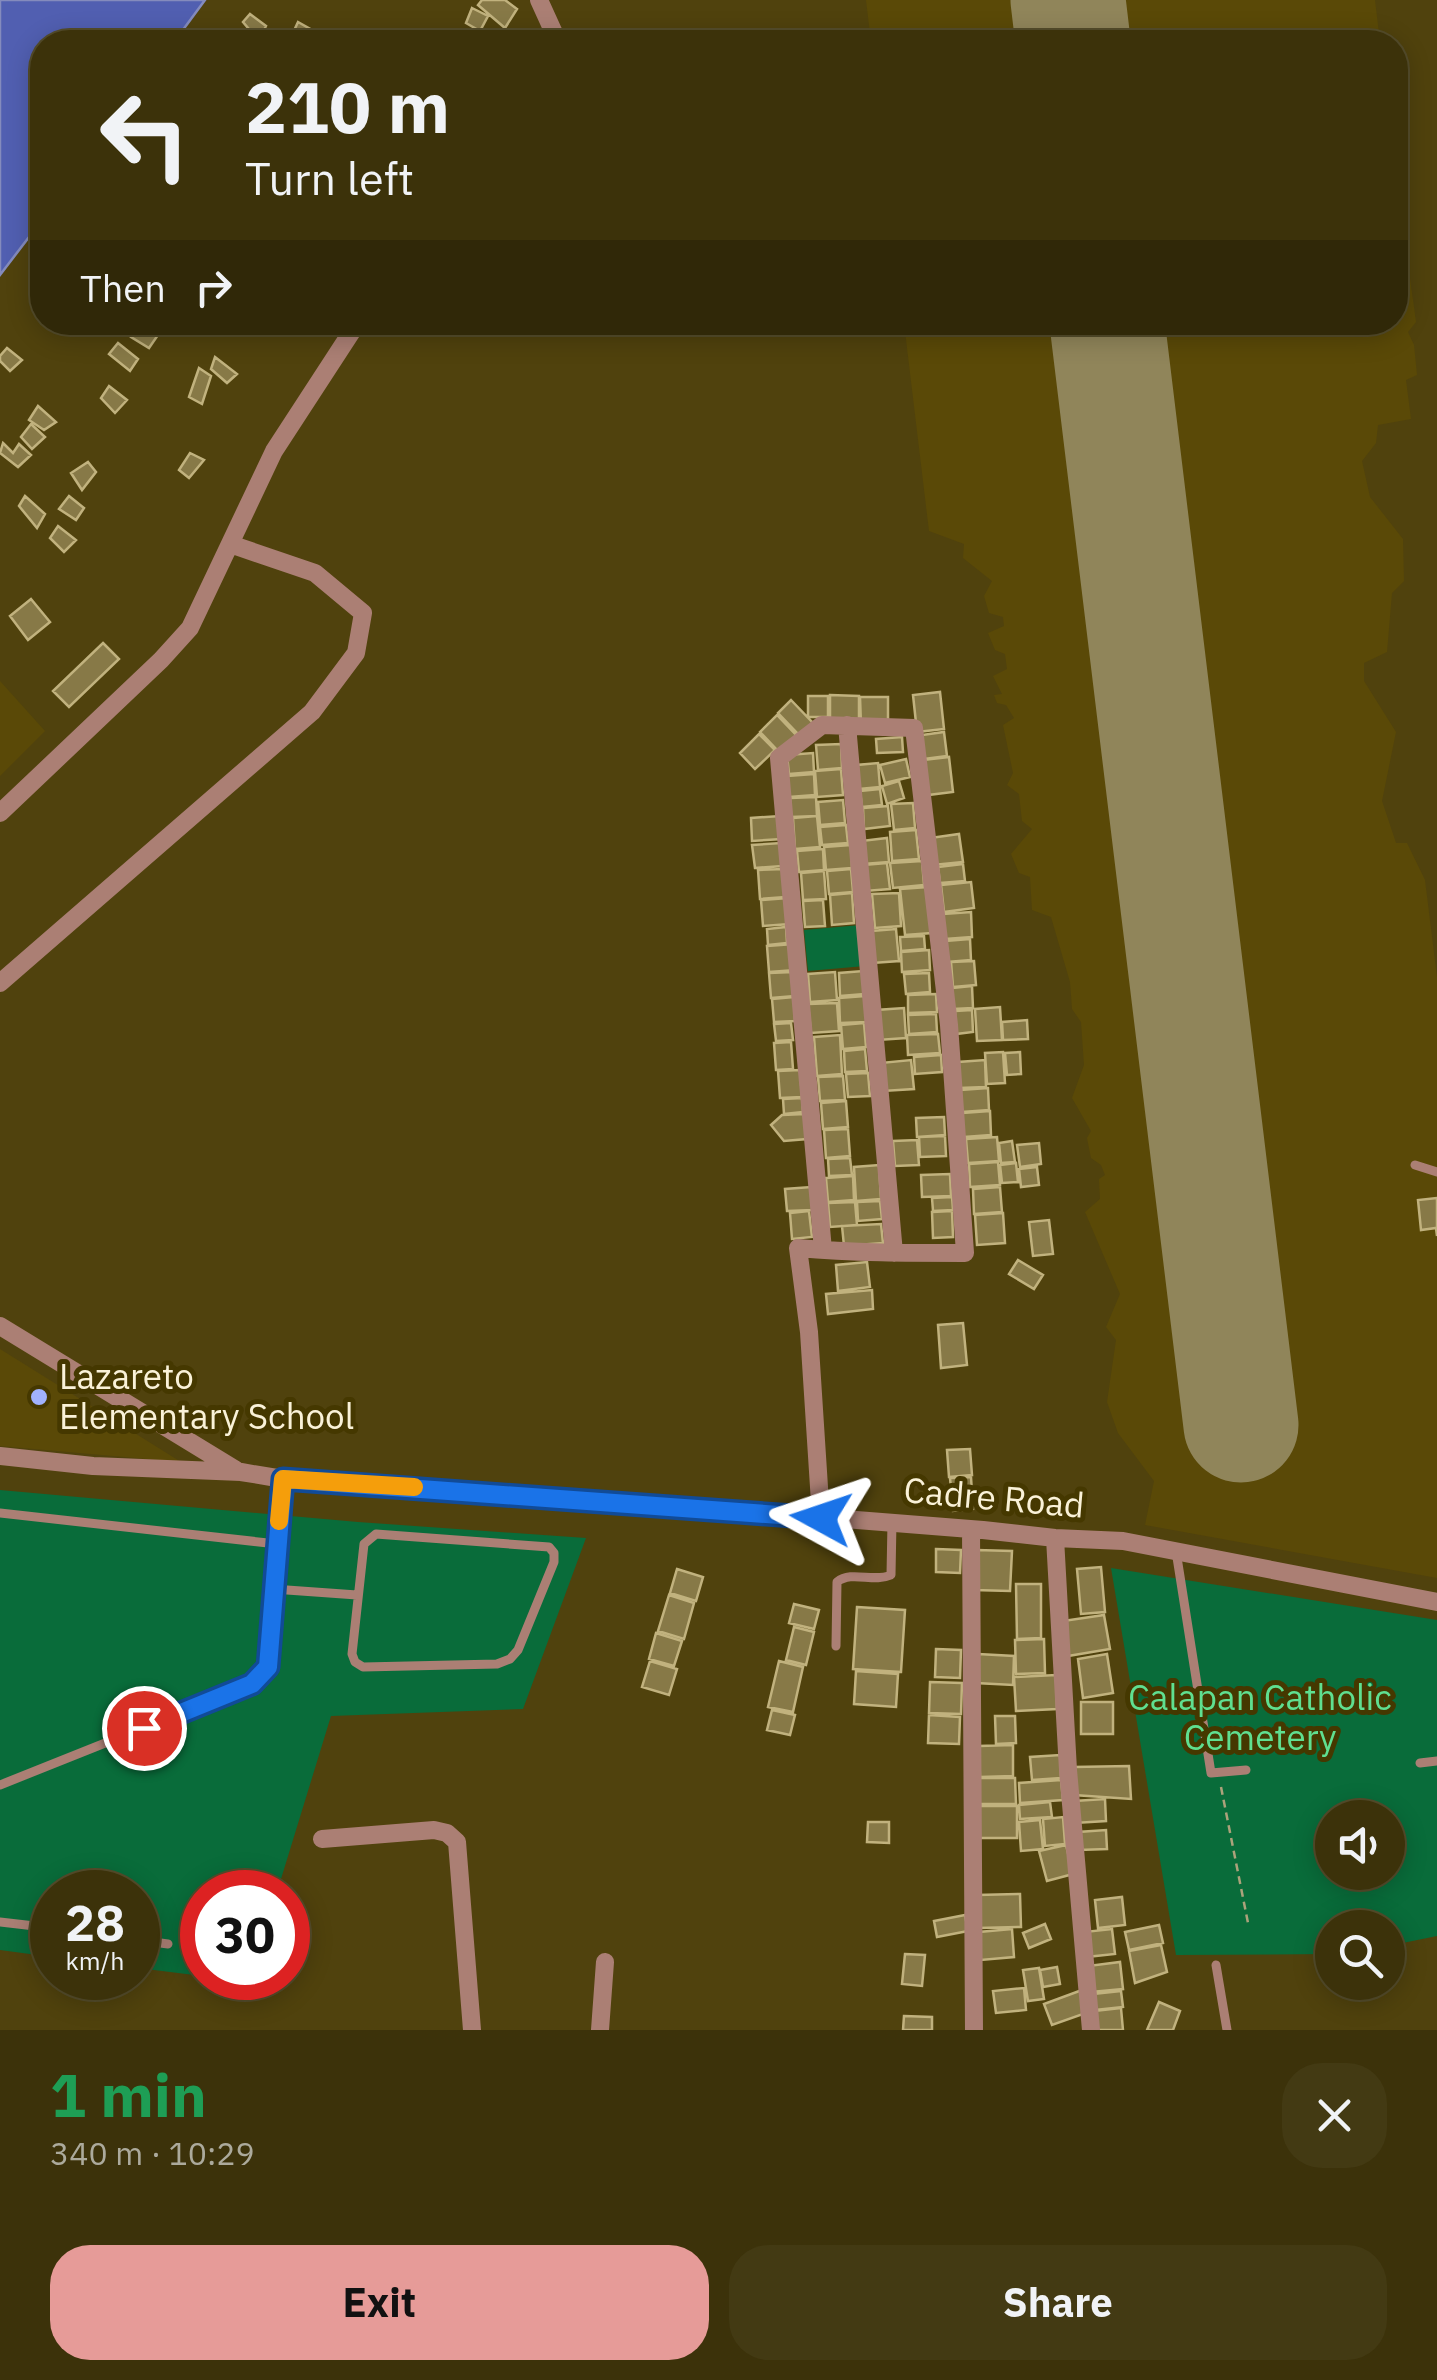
<!DOCTYPE html>
<html lang="en">
<head>
<meta charset="utf-8">
<style>
  :root { --surface:#3c320a; --page:#433a13; --text:#f1f3f6; --muted:#acaa9c; --line:#554d2b; --accent:#e69b98 }
  body { margin:0; font-family:"IBM Plex Sans",sans-serif; background:var(--page); color:var(--text); height:100vh; display:flex; flex-direction:column; font-size:38px; white-space:nowrap }
  * { box-sizing:border-box; margin:0 }
  p { font-size:32px; color:var(--muted) }
  .icon { flex:none; width:55px; height:55px; fill:none; stroke:currentColor; stroke-width:2; stroke-linecap:round; stroke-linejoin:round }
  .map { position:relative; height:2030px; overflow:hidden }
  .panel { display:flex; flex-direction:column; background:var(--surface); flex:1 }
  .panel>* { flex:none }
  .hud { position:absolute; left:30px; top:30px; width:1378px; height:305px; border-radius:40px; box-shadow:0 5px 25px #0003,0 0 0 2px var(--line); background:#3c320a; color:var(--text); overflow:hidden }
  .tools { position:absolute; left:1315px; top:1800px; display:grid; gap:20px }
  .tools a { display:grid; place-items:center; width:90px; height:90px; border-radius:50%; background:var(--surface); box-shadow:0 5px 25px #0003,0 0 0 2px var(--line); font-size:50px }
  .speed { position:absolute; left:30px; top:1870px; display:flex; gap:20px; font-size:50px; font-weight:700; text-align:center }
  .speed>* { display:grid; place-content:center; width:130px; height:130px; border-radius:50%; background:var(--surface); box-shadow:0 5px 25px #0003,0 0 0 2px var(--line); line-height:1 }
  .speed small { font-size:25px; font-weight:400 }
  .speed .limit { border:15px solid #d22; background:#fff; color:#111 }
  .pin { position:absolute; display:grid; place-items:center; width:85px; height:85px; color:#fff; margin:-42px; border:5px solid #fff; border-radius:50%; box-shadow:0 2px 10px #0007 }
  .me { position:absolute; width:110px; margin:-55px; rotate:275deg; stroke-linejoin:round; filter:drop-shadow(0 0 8px #0008) }
  .turn { display:flex; align-items:center; gap:35px; height:210px; padding:0 50px; font-size:45px }
  .turn .icon { width:130px; height:130px; stroke-width:2.5 }
  .turn b { display:block; font-size:70px; line-height:85px }
  .then { display:flex; align-items:center; height:95px; padding:0 50px; background:#0003; gap:20px; font-size:38px }
  .round { display:grid; place-items:center; flex:none; width:105px; height:105px; border-radius:40px; background:var(--page) }
  .summary { display:flex; align-items:center; justify-content:space-between; height:170px; padding:0 50px }
  h1 { font-size:60px; font-weight:700; line-height:75px; color:#1e9e55 }
  .button { display:flex; gap:20px; margin-top:auto; padding:20px 50px }
  .button a { flex:1; height:115px; border-radius:40px; background:var(--accent); color:#111; font-size:40px; font-weight:700; line-height:115px; text-align:center }
  .button a+a { background:var(--page); color:var(--text) }
  .map>svg:first-child { display:block }
</style>
</head>
<body>
<div class="map">
<svg width="1437" height="2030" viewBox="0 0 1437 2030">
  <rect width="100%" height="100%" fill="#50420d"/>
  <path fill="#5a4907" d="M866,0H1375L1380,42H871Z
    M1395,168L1416,322L1408,332L1414,345L1417,375L1406,380L1411,419L1378,425L1376,443L1362,461L1370,497L1403,539L1404,581L1392,593L1387,652L1364,663V681L1396,732L1382,801L1396,843H1407L1425,880L1437,977V1578L1145,1525L1154,1481L1118,1433L1107,1402L1116,1340L1106,1327L1120,1294L1085,1212L1100,1199L1099,1179L1105,1175L1101,1165L1091,1158L1087,1138L1091,1131L1072,1098L1084,1065L1081,1022L1072,1009L1070,982L1051,917L1032,910L1030,877L1019,873L1011,854L1032,829L1022,821L1019,794L1007,785L1013,773L1003,725L1014,718L1006,705L997,703L994,695L1002,694L993,676L1007,669L1005,654L995,650L988,633L1004,626L1003,617L989,613L984,596L992,581L963,558L964,544L929,531L904,323L1395,322Z
    M0,681L45,731L0,776Z
    M0,1349L181,1462L0,1446Z"/>
  <path fill="#096c3a" fill-rule="evenodd" d="M861,925L865,966L808,971L804,930Z
    M0,1490L358,1522L586,1538L523,1709L331,1716L277,1892H202V1976L138,1968V1892H52V1957L0,1950Z
    M1111,1568L1437,1620V1936L1388,1946V1928H1332V1954L1176,1955ZM1332,1818H1388V1872H1332Z"/>
  <path fill="#515fb1" stroke="#848bbd" stroke-width="2.5" d="M0,0H205L174,42H42V220L0,275Z"/>
  <g fill="none" stroke-linecap="round" stroke-linejoin="round">
    <path stroke="#90855a" stroke-width="115" d="M1068,0L1073,42
      M1107,322L1241,1425"/>
  </g>
  <path fill="#877947" stroke="#c1b27e" stroke-width="2.5" d="M482,0H505L517,9L505,28L478,5Z
    M472,8L488,16L480,31L466,23Z
    M250,14L266,26L259,41L243,22Z
    M298,22L312,30L310,42L292,35Z
    M138,323L158,335L149,348L131,337Z
    M118,343L138,359L130,371L109,354Z
    M7,348L22,360L10,371L0,361V356Z
    M215,357L237,374L227,383L211,369Z
    M199,368L211,376L202,404L189,397Z
    M109,386L127,400L115,413L101,398Z
    M38,406L56,422L44,430L29,420Z
    M31,424L45,437L32,449L21,437Z
    M3,443L13,453L19,444L31,455L18,467L0,453Z
    M190,453L204,460L189,478L179,470Z
    M88,462L96,472L82,490L71,473Z
    M25,496L45,514L37,528L19,506Z
    M69,496L84,508L76,520L59,509Z
    M58,526L76,540L64,552L50,538Z
    M31,599L50,622L28,640L10,616Z
    M103,643L119,659L69,707L53,691Z
    M940,692L944,729L917,732L913,695Z
    M830,695L859,696V721H830Z
    M808,696H828V717H808Z
    M860,697H888V725H861Z
    M791,700L813,723L800,736L778,713Z
    M777,715L797,736L780,753L760,732Z
    M944,732L947,756L924,759L922,735Z
    M759,734L775,750L755,769L740,753Z
    M902,737L903,752L877,753L876,739Z
    M841,744L842,768L818,770L816,745Z
    M813,753L814,772L789,774L787,755Z
    M949,757L953,792L928,795L923,760Z
    M906,759L910,777L885,783L880,765Z
    M878,763L880,787L859,789L857,765Z
    M841,769L843,795L817,797L815,771Z
    M814,774L815,795L789,797L787,776Z
    M899,781L904,798L887,804L882,786Z
    M880,789L882,805L862,807L860,791Z
    M816,797L817,816L791,817L790,798Z
    M843,800L845,823L820,825L818,802Z
    M913,803L915,828L894,830L891,804Z
    M888,806L890,826L864,829L863,808Z
    M780,816L782,839L752,841L751,818Z
    M817,816L820,847L795,849L793,818Z
    M846,825L848,843L822,845L820,827Z
    M916,830L919,859L892,861L890,832Z
    M959,834L963,862L933,865L930,838Z
    M887,838L889,862L863,864L861,841Z
    M781,843L783,866L755,868L752,845Z
    M851,845L852,868L826,870L824,847Z
    M823,849L824,870L799,872L797,851Z
    M922,861L924,885L893,888L890,863Z
    M887,863L890,889L865,891L863,865Z
    M963,864L965,881L940,883L938,867Z
    M784,869L786,897L760,899L758,870Z
    M851,869L853,892L829,894L827,871Z
    M824,871L826,899L803,900L801,873Z
    M971,882L974,908L944,912L941,885Z
    M928,887L932,933L905,935L900,889Z
    M852,893L854,923L832,925L830,895Z
    M899,893L901,926L875,928L872,894Z
    M788,898L790,924L763,926L761,900Z
    M823,900L825,926L805,927L803,901Z
    M971,912L972,937L945,939L943,914Z
    M786,927L787,943L768,945L767,929Z
    M896,929L899,961L873,963L871,931Z
    M924,936L925,949L901,951L900,937Z
    M970,939L971,960L947,962L945,941Z
    M794,944L796,970L769,972L767,946Z
    M929,950L930,970L902,972L901,952Z
    M974,961L976,985L953,987L951,962Z
    M863,971L865,994L840,996L839,973Z
    M793,972L795,996L771,998L769,973Z
    M835,972L837,1000L810,1002L808,974Z
    M929,973L930,992L906,994L904,974Z
    M972,986L973,1008L953,1009L952,988Z
    M936,994L937,1012L908,1013V995Z
    M865,996L867,1022L840,1023L839,998Z
    M794,997L795,1021L774,1022L772,999Z
    M837,1003L839,1031L811,1033L808,1004Z
    M1000,1007L1002,1040L977,1041L975,1009Z
    M904,1008L906,1038L878,1040L876,1010Z
    M972,1010L973,1032L956,1034L955,1011Z
    M936,1014L937,1032L909,1034L908,1015Z
    M1027,1020L1028,1039L1003,1040L1002,1022Z
    M791,1023L793,1040L776,1041L774,1024Z
    M864,1023L866,1047L843,1049L841,1025Z
    M938,1034L940,1053L908,1055L907,1035Z
    M840,1035L842,1074L817,1076L814,1037Z
    M791,1042L793,1069L776,1070L774,1043Z
    M865,1049L867,1071L845,1072L844,1051Z
    M1003,1052L1005,1083L987,1084L985,1053Z
    M1020,1052L1021,1074L1007,1075L1005,1053Z
    M941,1055L942,1072L915,1074L914,1057Z
    M911,1060L914,1089L883,1091L880,1063Z
    M985,1060L986,1087L959,1088L958,1062Z
    M800,1070L802,1097L780,1098L778,1071Z
    M868,1073L870,1096L848,1097L846,1074Z
    M843,1076L845,1100L820,1101L818,1077Z
    M988,1088L989,1110L962,1112L960,1090Z
    M802,1098L803,1112L784,1114L783,1099Z
    M846,1101L848,1127L823,1129L821,1103Z
    M990,1111L991,1135L964,1137L962,1113Z
    M805,1114L807,1139L784,1141L771,1125L782,1115Z
    M944,1117L945,1135L917,1137L916,1118Z
    M848,1129L850,1156L826,1158L824,1130Z
    M945,1136L946,1156L920,1157L919,1137Z
    M997,1137L999,1161L968,1163L966,1139Z
    M917,1140L919,1165L895,1166L893,1141Z
    M1012,1141L1015,1162L1001,1163L999,1143Z
    M1039,1143L1041,1164L1020,1167L1017,1145Z
    M850,1158L852,1175L829,1176L828,1159Z
    M998,1162L1000,1185L970,1187L969,1164Z
    M1016,1163L1018,1182L1002,1183L1000,1165Z
    M879,1165L881,1199L856,1201L854,1167Z
    M1037,1167L1039,1185L1021,1187L1019,1169Z
    M950,1174L951,1196L922,1197L921,1175Z
    M853,1176L854,1200L828,1202L826,1178Z
    M811,1187L813,1210L787,1211L785,1189Z
    M1000,1187L1002,1212L974,1214L973,1189Z
    M952,1197L953,1210L933,1211L932,1198Z
    M1437,1198V1236L1436,1228L1421,1230L1418,1200Z
    M880,1201L882,1219L858,1221L857,1202Z
    M855,1202L857,1225L830,1227L828,1203Z
    M809,1211L812,1237L792,1239L790,1213Z
    M952,1211L953,1237L933,1238L932,1212Z
    M1003,1213L1005,1243L977,1245L975,1215Z
    M1049,1220L1053,1254L1033,1256L1029,1222Z
    M881,1224L883,1243L844,1246L842,1226Z
    M1018,1260L1043,1275L1034,1289L1009,1274Z
    M867,1262L870,1287L838,1291L836,1265Z
    M872,1290L873,1309L828,1314L826,1294Z
    M963,1323L967,1365L941,1368L938,1325Z
    M970,1449L972,1475L949,1477L947,1450Z
    M971,1477L973,1509L953,1511L950,1478Z
    M936,1549L961,1550L960,1573L936,1572Z
    M976,1550L1012,1551L1010,1591L974,1590Z
    M1101,1567L1105,1612L1081,1614L1077,1569Z
    M677,1569L703,1577L696,1601L670,1593Z
    M1016,1584H1041V1638L1017,1639Z
    M669,1595L694,1603L684,1639L658,1631Z
    M794,1604L819,1610L814,1629L789,1623Z
    M857,1607L905,1610L901,1672L853,1669Z
    M1104,1615L1110,1649L1068,1656L1063,1621Z
    M794,1627L814,1632L806,1665L786,1660Z
    M656,1633L682,1641L674,1666L649,1659Z
    M1044,1639L1045,1673L1016,1674L1015,1640Z
    M936,1649L961,1650L960,1678L935,1677Z
    M978,1654L1014,1656L1013,1685L976,1683Z
    M1107,1654L1113,1693L1083,1698L1078,1659Z
    M650,1661L677,1669L669,1695L642,1687Z
    M779,1661L803,1667L793,1712L768,1707Z
    M856,1671L898,1674L896,1707L854,1704Z
    M1056,1675L1057,1709L1016,1711L1014,1677Z
    M930,1682L962,1683L961,1714L929,1713Z
    M1081,1702H1113V1734H1081Z
    M772,1710L795,1715L790,1735L767,1730Z
    M929,1715L960,1717L959,1744L928,1743Z
    M995,1716H1015L1016,1743L996,1744Z
    M1013,1745V1776L980,1777L979,1746Z
    M1060,1755L1061,1778L1032,1780L1030,1757Z
    M1129,1766L1131,1799L1074,1795V1767Z
    M976,1778H1015L1016,1804H976Z
    M1061,1780L1063,1800L1020,1803L1019,1783Z
    M1105,1799L1106,1821L1075,1823L1074,1801Z
    M1050,1802L1052,1817L1020,1819L1019,1805Z
    M974,1806H1017V1838H974Z
    M1063,1817L1065,1844L1045,1846L1043,1819Z
    M1040,1820L1043,1849L1021,1851L1019,1822Z
    M868,1822H889V1843L867,1842Z
    M1106,1830L1107,1849L1079,1850L1078,1832Z
    M1066,1845L1073,1874L1047,1881L1039,1851Z
    M1020,1894L1021,1927L978,1928L977,1895Z
    M1122,1897L1125,1925L1098,1928L1095,1900Z
    M965,1915L968,1931L937,1937L934,1921Z
    M1045,1924L1051,1939L1029,1948L1023,1933Z
    M1159,1925L1163,1943L1129,1950L1125,1932Z
    M1012,1929L1014,1957L981,1960L979,1932Z
    M1112,1929L1115,1954L1086,1957L1084,1932Z
    M1161,1945L1167,1972L1135,1983L1129,1951Z
    M905,1954L925,1955L922,1986L902,1984Z
    M1120,1962L1123,1989L1091,1992L1088,1966Z
    M1057,1967L1060,1984L1043,1987L1040,1970Z
    M1039,1968L1044,1999L1028,2001L1023,1970Z
    M1024,1988L1026,2010L996,2013L993,1991Z
    M1082,1990L1086,2013L1052,2025L1044,2004Z
    M1121,1991L1123,2007L1095,2010L1093,1994Z
    M1159,2002L1180,2011L1173,2030H1147Z
    M1121,2008L1123,2030H1097L1094,2011Z
    M904,2016L932,2017V2030H903Z"/>
  <g fill="none" stroke-linecap="round" stroke-linejoin="round">
    <path stroke="#aca27b" stroke-width="2.5" stroke-dasharray="8 5" stroke-linecap="butt" d="M1221,1787L1248,1923"/>
    <path stroke="#ab7f74" stroke-width="9" d="M1415,1165L1437,1172
      M0,1513L277,1544
      M376,1534L549,1547L554,1553V1562L518,1650L510,1659L497,1664L363,1667L355,1662L352,1654L364,1544Z
      M1176,1551L1211,1773L1246,1770
      M273,1589L357,1595
      M836,1646L837,1582C852,1570 873,1583 891,1575L892,1522
      M1420,1763L1437,1761
      M0,1785L253,1684L268,1667L283,1479
      M0,1922L52,1928
      M138,1940L168,1944
      M1216,1965L1227,2030"/>
    <path stroke="#ab7f74" stroke-width="18" d="M539,0L554,33L550,42
      M847,725L894,1253
      M0,813L161,660L190,628L274,451L358,322
      M0,983L312,712L356,653L363,613L315,573L230,544
      M0,1326L236,1470
      M0,1456L93,1466L241,1472L283,1479L554,1496L983,1530L1055,1538L1123,1541L1437,1602
      M821,1518L809,1332L798,1248C853,1253 909,1253 965,1253L949,1025L914,728L822,725L779,758L823,1250
      M971,1529L974,2030
      M1055,1538L1068,1770L1091,2030
      M322,1839L434,1830L447,1833L457,1842L472,2030
      M600,2030L605,1962"/>
  </g>
  <g fill="none" stroke-linecap="round" stroke-linejoin="round">
    <g stroke="#114b97" stroke-width="25">
      <path id="route" d="M144,1728L252,1684L268,1667L283,1479L821,1518"/>
    </g>
    <use href="#route" stroke="#1a73e8" stroke-width="18"/>
    <path stroke="#f59e0b" stroke-width="18" d="M279,1521L283,1479L414,1487"/>
  </g>
  <circle fill="#a1b2fd" stroke="#453800" stroke-width="4" cx="39" cy="1397" r="10"/>
  <g text-anchor="middle" stroke-width="10" stroke-linejoin="round" paint-order="stroke">
    <g font-size="35" fill="#faf2d8" stroke="#453800" text-anchor="start">
      <text x="59" y="1389">Lazareto<tspan x="59" dy="40">Elementary School</tspan></text>
    </g>
    <g font-size="35" fill="#faf2d8" stroke="#453800">
      <text transform="translate(994 1498) rotate(5)" y="12">Cadre Road</text>
    </g>
    <g font-size="35" fill="#5fdf90" stroke="#453800">
      <text x="1260" y="1710">Calapan Catholic<tspan x="1260" dy="40">Cemetery</tspan></text>
    </g>
  </g>
</svg>
<div class="tools">
<a><svg class="icon" aria-label="sound" viewBox="0 0 24 24"><path d="M4 9h4l5-4v14l-5-4H4zM17 9q2 3 0 6"/></svg></a>
<a><svg class="icon" aria-label="search" viewBox="0 0 24 24"><circle cx="10" cy="10" r="6"/><path d="M15 15l6 6"/></svg></a>
</div>
<div class="speed"><div>28<small>km/h</small></div><div class="limit">30</div></div>
<div class="pin" style="left:144px;top:1728px;background:#d93025"><svg class="icon" aria-label="arrive" viewBox="0 0 24 24"><path d="M6 21V4h12l-3 4 3 4H6"/></svg></div>
<svg class="me" style="left:821px;top:1518px" viewBox="-20 -20 40 40"><path d="M0-17L14 15 0 8-14 15z" fill="#1a73e8" stroke="#fff" stroke-width="4"/></svg>
<div class="hud">
<div class="turn"><svg class="icon" aria-label="left" viewBox="0 0 24 24"><path d="M17 20v-9H6M10 6l-5 5 5 5"/></svg><div><b>210 m</b>Turn left</div></div>
<div class="then">Then<svg class="icon" aria-label="right" viewBox="0 0 24 24"><path d="M7 20v-9h11M14 6l5 5-5 5"/></svg></div>
</div>
</div>
<section class="panel">
<div class="summary"><div><h1>1 min</h1><p>340 m · 10:29</p></div><a class="round"><svg class="icon" aria-label="close" viewBox="0 0 24 24"><path d="M6 6l12 12M18 6L6 18"/></svg></a></div>
<div class="button"><a>Exit</a><a>Share</a></div>
</section>
</body>
</html>
